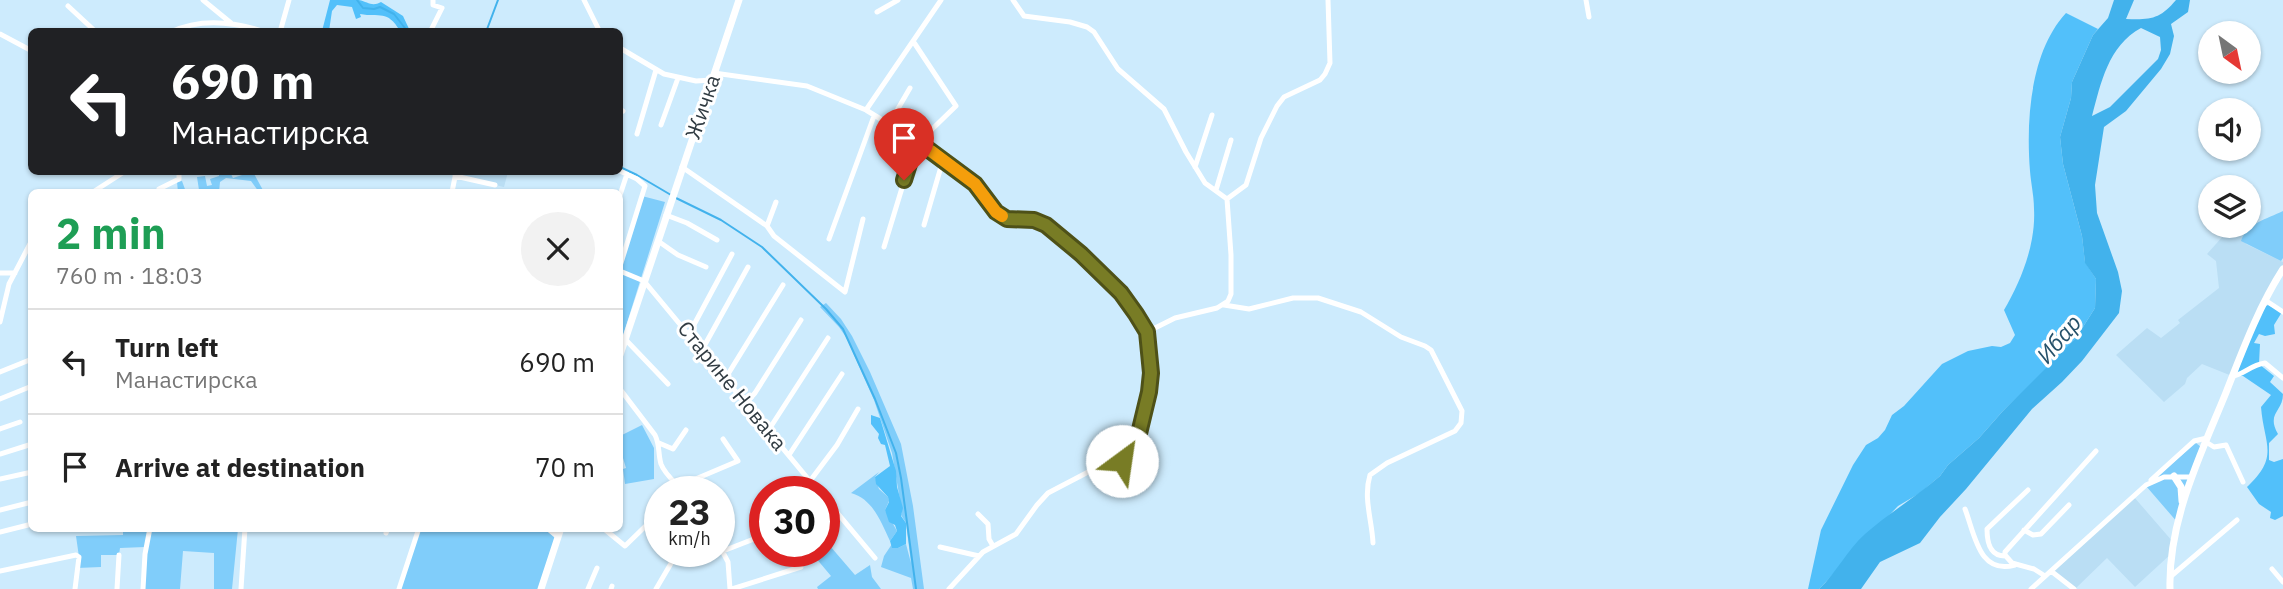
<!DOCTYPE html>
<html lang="en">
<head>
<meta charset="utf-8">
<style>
  :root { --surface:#fff; --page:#f2f2f2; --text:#222; --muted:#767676; --line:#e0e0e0 }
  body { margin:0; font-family:"IBM Plex Sans",sans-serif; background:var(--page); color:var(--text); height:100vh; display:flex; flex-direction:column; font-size:26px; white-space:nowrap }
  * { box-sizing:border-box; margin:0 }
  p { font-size:23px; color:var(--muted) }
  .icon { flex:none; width:38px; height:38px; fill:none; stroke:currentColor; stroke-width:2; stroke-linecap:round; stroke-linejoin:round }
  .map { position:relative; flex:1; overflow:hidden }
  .panel { position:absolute; left:28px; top:189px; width:595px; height:343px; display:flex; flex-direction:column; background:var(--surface); border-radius:10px; box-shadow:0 2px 5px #0004 }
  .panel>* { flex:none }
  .banner { position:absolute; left:28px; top:28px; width:595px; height:147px; border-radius:10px; box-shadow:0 2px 5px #0004; background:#202124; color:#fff; overflow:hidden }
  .needle { width:46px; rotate:147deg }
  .tools { position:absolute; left:2198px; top:21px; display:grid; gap:14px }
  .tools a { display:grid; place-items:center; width:63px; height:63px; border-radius:50%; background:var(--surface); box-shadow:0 2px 5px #0004; font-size:35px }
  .speed { position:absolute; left:644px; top:476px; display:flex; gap:14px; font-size:35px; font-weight:700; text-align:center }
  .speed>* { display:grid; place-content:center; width:91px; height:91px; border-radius:50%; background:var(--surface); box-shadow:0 2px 5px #0004; line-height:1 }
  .speed small { font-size:18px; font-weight:400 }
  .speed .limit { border:10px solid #d22; background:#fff; color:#111 }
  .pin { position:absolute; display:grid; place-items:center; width:60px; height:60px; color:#fff; margin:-72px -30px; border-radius:50% 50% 50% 0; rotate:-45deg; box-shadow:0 0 7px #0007 }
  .pin .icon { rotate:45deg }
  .me { position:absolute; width:77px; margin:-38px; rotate:31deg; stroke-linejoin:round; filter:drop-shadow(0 0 5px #0008) }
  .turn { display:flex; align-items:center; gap:24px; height:147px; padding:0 28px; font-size:32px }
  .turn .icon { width:91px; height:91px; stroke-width:2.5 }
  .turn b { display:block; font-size:49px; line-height:60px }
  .round { display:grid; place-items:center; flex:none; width:74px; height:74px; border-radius:37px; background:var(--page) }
  .overview { display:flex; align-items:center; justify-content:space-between; height:119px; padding:0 28px }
  h1 { font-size:42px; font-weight:700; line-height:52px; color:#1e9e55 }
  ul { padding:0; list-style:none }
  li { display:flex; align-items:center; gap:21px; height:105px; padding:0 28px; border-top:2px solid var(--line) }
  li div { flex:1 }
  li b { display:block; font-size:26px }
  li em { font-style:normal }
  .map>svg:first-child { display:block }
</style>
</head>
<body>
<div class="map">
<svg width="2283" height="589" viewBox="0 0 2283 589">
  <rect width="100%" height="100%" fill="#cdebfd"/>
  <path fill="#badef4" d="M456,172H508L504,187L455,176Z
    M2249,224L2250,226L2243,234L2246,244L2283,262V269L2232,376L2202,364L2187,378L2185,384L2164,402L2116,355L2147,328L2161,338L2180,323L2178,320L2219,288L2216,261L2207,254L2232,226Z
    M2134,497L2173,542L2171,554L2135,587L2107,558L2075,589L2051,571Z"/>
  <path fill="#80cdfa" d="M219,172H230L233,178L245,174V172H253L264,192H259L251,181L226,178L220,182L219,192H178L177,182L182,181L186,192L199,190L197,177L205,176L207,186L212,185L210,179L219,176Z
    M642,196L665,202L620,345V266Z
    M2283,211V258L2281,261L2241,241C2247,223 2267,219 2283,211Z
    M826,303L841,319L852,336L870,372L901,444L913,506L924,589H913L911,578L881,567L884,556L892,544L898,548L906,544L911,563L906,523L901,515L902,512L892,453L874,400L846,337L839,327L820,307Z
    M642,425L654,448V479L625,484L623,469L626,468L620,448L622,447L620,436Z
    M2196,443L2201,447L2178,523L2146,486Z
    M879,472L875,477L879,489L888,497L889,501L885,510L897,531L890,541C881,522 873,499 851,493Z
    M123,528L238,529L232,589H214V553L183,551L180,589H143L145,547L120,548L119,555H101V567L77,568L79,557L76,536L123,535Z
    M419,529H548L558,537L541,589H399Z
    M824,539L855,575L870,565L872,577L881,589H818L817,587L831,576L810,551H824Z"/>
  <path fill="#52c0fa" d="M330,0C339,0 350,0 359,0C368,2 372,7 381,2L403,16L410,31H400C387,9 380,18 360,14L361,17L356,19L352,7L337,5L332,11L329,31H322Z
    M2066,13L2098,29L2093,35L2072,82L2071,98L2060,137L2063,164L2082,236L2085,262L2096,279L2095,308L2076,338L2052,364L2002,412L1979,438L1948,465L1940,476L1920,493L1898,506L1819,589H1808L1821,530L1853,465L1866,445L1878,438L1885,430L1892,415L1904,406L1942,364L1968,351L1992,346L2001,347L2010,343L2015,335L2004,310C2021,281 2036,244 2034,209C2034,196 2031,184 2030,171C2026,121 2030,52 2066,13Z
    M2268,305L2282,312L2274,325L2275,334L2265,336L2259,334L2254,343L2260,344L2259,364L2274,376L2270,382L2283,394C2283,412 2266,413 2278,434L2269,443V460L2274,462L2283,459V516L2275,520L2270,518L2271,512L2259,504L2247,487C2280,456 2264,445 2261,407L2271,395L2243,376H2236L2260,309Z
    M871,415L880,418L896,471L897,487L903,508L901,516L906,523V544L898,548H892L890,541L897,531L895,525L889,522L885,510L889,502L888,497L876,484L875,477L890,466L885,445L881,444L878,438L879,434L871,424Z"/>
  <path fill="#42b2ec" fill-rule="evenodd" d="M2114,0H2134L2126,19C2151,20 2160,19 2176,0H2190L2188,12L2171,24L2174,36L2170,54L2161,69L2126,111L2104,127L2095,185L2097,213L2118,272L2122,291L2119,313L2082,361L2062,382L2032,409L1966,489L1940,517L1920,543L1880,562L1861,589H1819C1837,572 1847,550 1865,534C1889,513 1916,497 1940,476L1948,465L1979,438L2002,412L2076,338L2095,308L2096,279L2085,263L2082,236L2063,164L2060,137L2071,98L2072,82L2093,35L2108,18ZM2141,28L2160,37L2161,50L2158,59L2110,107L2092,116C2101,83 2108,46 2141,28Z"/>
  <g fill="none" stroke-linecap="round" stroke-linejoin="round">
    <path stroke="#42b2ec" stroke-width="2" d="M357,0L363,8L374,9L380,7L394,14L408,32
      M486,32L498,0
      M620,167L637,175L671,195
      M676,198L721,220L762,247L826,309L843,329L875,399L896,453L901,478L916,589"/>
    <path stroke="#fff" stroke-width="5" d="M203,0L231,23
      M584,0L600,32
      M1013,0L1024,16L1070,22L1087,27L1094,32L1118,69L1164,109L1186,152L1205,183L1227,199
      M1586,0L1589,17
      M68,6L96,32
      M877,12L898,0
      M431,30L442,8L433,5V0
      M171,32C200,18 235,22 265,32
      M280,32L289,0
      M0,34L32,51
      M913,41L956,106L925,136L921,144
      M620,48L664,74L696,81L712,80
      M714,73L807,86L866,110L921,144L975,184L996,212L1007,219L1034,220L1046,225L1081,254L1121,293L1147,332L1151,373L1149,392L1136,446L1132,453L1122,461
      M620,109L623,111
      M866,110L941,0
      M889,124L910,88
      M661,125L678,78
      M637,134L656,70
      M682,167L767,226L774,236L845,292L863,219
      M1195,167L1212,115
      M620,171L637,179L645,186L620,266
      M455,176L495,185
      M159,189L179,179V172
      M1216,190L1231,140
      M93,192L124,172
      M452,192L456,172
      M620,195L627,174
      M1227,199L1246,185L1261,138L1277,106L1284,97L1320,80L1325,74L1330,63L1328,0
      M666,215L687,223L717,240
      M924,225L943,160
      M767,226L776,202
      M829,239L874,116
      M658,241L678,255L706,267
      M884,247L916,142
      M620,271L644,281L819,492
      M0,273H15
      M2265,300L2283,312
      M1224,305L1249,309L1293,298H1318L1361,312L1401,337L1425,346L1431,350L1462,411L1461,423L1455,431L1387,463L1370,475C1363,498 1372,520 1373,543
      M0,322L9,284L32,240
      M1147,332L1175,318L1217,308L1228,301L1231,294V255L1227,199
      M689,334L732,254
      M625,339L668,384
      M702,350L748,267
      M0,372L32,359
      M2232,376C2242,376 2250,365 2265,363L2283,378
      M725,379L783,285
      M620,389L655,435C660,445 658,454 661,464C665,475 676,483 684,492
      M0,399L32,386
      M745,404L755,393L801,320
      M0,429L20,422
      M768,431L828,338
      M2206,442L2214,447L2226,445L2243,482
      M659,443L673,449L686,430
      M0,454L32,444
      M789,455L842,374
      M0,479L32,472
      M2151,480L2194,441L2207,438
      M810,481L837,445L858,409
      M679,486L738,461L723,439
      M824,497L875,558
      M1965,509C1975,535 1979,575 2015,565
      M0,510L32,502
      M978,514L988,524L989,539L993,546
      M547,528L558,537
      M603,528L625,546L660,512
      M2024,530L2033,535L2041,534L2069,505
      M0,532L32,524
      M386,533L388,528
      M719,545L728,562L730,589
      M940,547L979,556
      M723,551L764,535
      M2005,556C1990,556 1987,543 1987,529L2028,490
      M2272,569L2283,582
      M0,571L76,555L79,557L75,589
      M2051,571L2074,589
      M2045,576L2034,569L2012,563L2005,555V552L2096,451
      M2170,577L2237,520
      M117,589L119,555
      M143,589L145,554L150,528
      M241,589L245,528
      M399,589L419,528
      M588,589L597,568
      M611,589L612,586
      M656,589L673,560L687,551
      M732,589L801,567
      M949,589L983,552L1016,534L1037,505L1048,493L1092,470L1125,459
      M2031,589L2146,485L2164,477H2192"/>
    <path stroke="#fff" stroke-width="7" d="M620,355L739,0
      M2174,476L2181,487L2182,501
      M541,589L561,528
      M2170,589C2168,521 2200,456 2225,395C2242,352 2258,308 2283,269"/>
  </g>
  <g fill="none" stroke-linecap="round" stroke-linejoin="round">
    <g stroke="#4e5118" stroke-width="18">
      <path id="route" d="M904,180L916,142L921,144L975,184L996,212L1007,219L1034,220L1046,225L1081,254L1121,293L1136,314L1147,332L1151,373L1149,392L1136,446L1132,453L1122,461"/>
    </g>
    <use href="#route" stroke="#787c25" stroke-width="12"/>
    <path stroke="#f59e0b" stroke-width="12" d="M931,151L975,184L996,212L1002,216"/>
  </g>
  <g text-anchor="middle" stroke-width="6" stroke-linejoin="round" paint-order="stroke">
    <g font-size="21" fill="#303b42" stroke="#fff">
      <text transform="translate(703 107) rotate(-71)" y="7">Жичка</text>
      <text transform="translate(732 386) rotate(51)" y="7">Старине Новака</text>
    </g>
    <g font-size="23" font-style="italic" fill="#25516a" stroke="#fff">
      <text transform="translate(2059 339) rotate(-50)" y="8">Ибар</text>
    </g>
  </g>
</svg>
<div class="tools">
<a><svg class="needle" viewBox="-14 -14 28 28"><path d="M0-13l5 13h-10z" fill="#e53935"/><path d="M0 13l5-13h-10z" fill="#767676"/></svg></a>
<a><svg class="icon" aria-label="sound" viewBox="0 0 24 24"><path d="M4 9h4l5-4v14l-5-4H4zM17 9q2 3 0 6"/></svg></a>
<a><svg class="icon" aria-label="layers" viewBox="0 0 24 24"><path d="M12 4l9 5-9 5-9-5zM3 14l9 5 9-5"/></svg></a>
</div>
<div class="speed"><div>23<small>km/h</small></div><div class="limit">30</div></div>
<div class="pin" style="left:904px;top:180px;background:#d93025"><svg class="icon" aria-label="arrive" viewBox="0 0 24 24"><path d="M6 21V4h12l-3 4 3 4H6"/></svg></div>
<svg class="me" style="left:1122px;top:461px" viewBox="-20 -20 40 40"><circle r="19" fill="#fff"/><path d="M0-13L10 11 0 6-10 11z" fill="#787c25"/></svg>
<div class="banner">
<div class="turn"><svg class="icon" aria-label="left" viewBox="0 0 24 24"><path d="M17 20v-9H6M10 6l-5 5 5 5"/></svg><div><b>690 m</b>Манастирска</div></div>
</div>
<section class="panel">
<div class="overview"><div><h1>2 min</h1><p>760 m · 18:03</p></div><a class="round"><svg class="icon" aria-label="close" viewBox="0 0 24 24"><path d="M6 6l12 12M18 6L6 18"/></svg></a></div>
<ul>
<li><svg class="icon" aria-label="left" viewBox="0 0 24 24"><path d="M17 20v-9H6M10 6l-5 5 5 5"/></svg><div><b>Turn left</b><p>Манастирска</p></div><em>690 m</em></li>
<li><svg class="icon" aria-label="arrive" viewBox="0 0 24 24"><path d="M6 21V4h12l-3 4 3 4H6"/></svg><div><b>Arrive at destination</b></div><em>70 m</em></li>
</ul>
</section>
</div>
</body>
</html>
